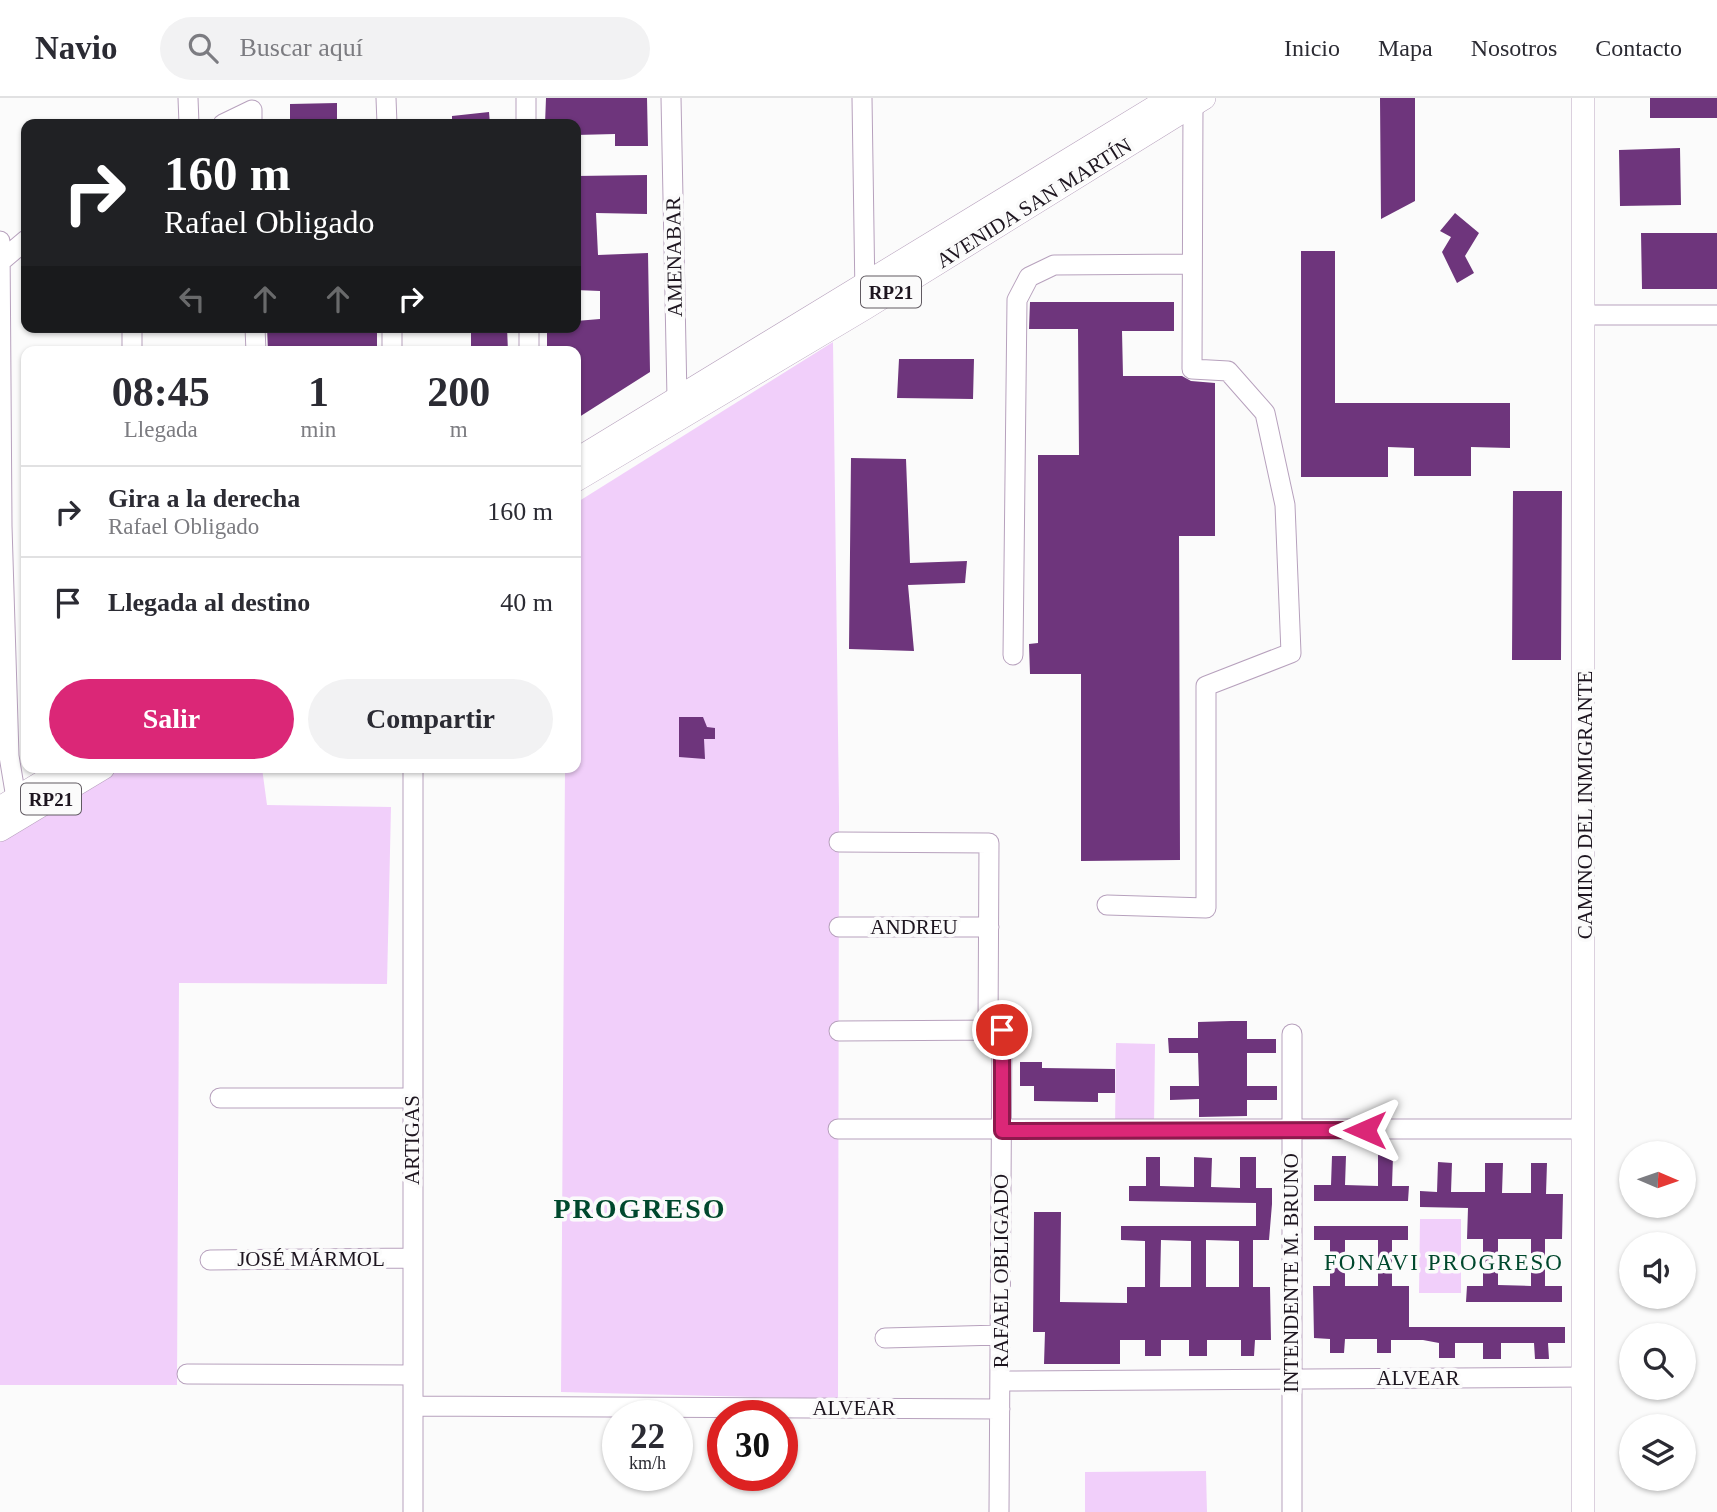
<!DOCTYPE html>
<html lang="es">
<head>
<meta charset="utf-8">
<style>
  :root { --surface:#fff; --page:#f2f2f3; --text:#2b2b33; --muted:#7c7c81; --line:#e1e1e2; --accent:#db2777 }
  body { margin:0; font-family:Georgia,serif; background:var(--page); color:var(--text); height:100vh; display:flex; flex-direction:column; font-size:26px; white-space:nowrap }
  * { box-sizing:border-box; margin:0 }
  p { font-size:23px; color:var(--muted) }
  .icon { flex:none; width:38px; height:38px; fill:none; stroke:currentColor; stroke-width:2; stroke-linecap:round; stroke-linejoin:round }
  .map { position:relative; flex:1; overflow:hidden }
  .details { position:absolute; left:21px; top:248px; width:560px; height:427px; display:flex; flex-direction:column; background:var(--surface); border-radius:14px; box-shadow:0 2px 5px #0004 }
  .details>* { flex:none }
  .hud { position:absolute; left:21px; top:21px; width:560px; height:214px; border-radius:14px; box-shadow:0 2px 5px #0004; background:#202124; color:#fff; overflow:hidden }
  .needle { width:46px; rotate:92deg }
  .tools { position:absolute; left:1619px; top:1043px; display:grid; gap:14px }
  .tools a { display:grid; place-items:center; width:77px; height:77px; border-radius:50%; background:var(--surface); box-shadow:0 2px 5px #0004; font-size:35px }
  .speed { position:absolute; left:602px; top:1302px; display:flex; gap:14px; font-size:35px; font-weight:700; text-align:center }
  .speed>* { display:grid; place-content:center; width:91px; height:91px; border-radius:50%; background:var(--surface); box-shadow:0 2px 5px #0004; line-height:1 }
  .speed small { font-size:18px; font-weight:400 }
  .speed .limit { border:10px solid #d22; background:#fff; color:#111 }
  .pin { position:absolute; display:grid; place-items:center; width:60px; height:60px; color:#fff; margin:-30px; border:4px solid #fff; border-radius:50%; box-shadow:0 2px 7px #0007 }
  .me { position:absolute; width:77px; margin:-38px; rotate:270deg; stroke-linejoin:round; filter:drop-shadow(0 0 5px #0008) }
  .turn { display:flex; align-items:center; gap:24px; height:147px; padding:0 28px; font-size:32px }
  .turn .icon { width:91px; height:91px; stroke-width:2.5 }
  .turn b { display:block; font-size:49px; line-height:60px }
  .lanes { display:flex; align-items:center; height:66px; padding:0 28px; background:#0003; justify-content:center; gap:35px; direction:ltr }
  .lanes .off { opacity:.35 }
  .eta { display:flex; justify-content:space-evenly; align-items:center; height:119px; text-align:center }
  .eta b { font-size:42px; font-weight:700; line-height:49px }
  .cta { display:flex; gap:14px; margin-top:auto; padding:14px 28px }
  .cta a { flex:1; height:80px; border-radius:42px; background:var(--accent); color:#fff; font-size:28px; font-weight:700; line-height:80px; text-align:center }
  .cta a+a { background:var(--page); color:var(--text) }
  ul { padding:0; list-style:none }
  li { display:flex; align-items:center; gap:21px; height:91px; padding:0 28px; border-top:2px solid var(--line) }
  li div { flex:1 }
  li b { display:block; font-size:26px }
  li em { font-style:normal }
  header { display:flex; align-items:center; gap:42px; box-sizing:border-box; height:98px; padding:0 35px; background:var(--surface); border-bottom:2px solid var(--line) }
  header strong { font-size:33px }
  nav { display:flex; gap:38px; margin-inline-start:auto; font-size:24px }
  .search { width:490px; height:63px; background:var(--page); display:flex; align-items:center; gap:18px; box-sizing:border-box; padding:0 24px; border-radius:38px; color:var(--muted); font-size:26px }
  .map>svg:first-child { display:block }
</style>
</head>
<body>
<header>
<strong>Navio</strong>
<div class="search"><svg class="icon" aria-label="search" viewBox="0 0 24 24"><circle cx="10" cy="10" r="6"/><path d="M15 15l6 6"/></svg>Buscar aquí</div>
<nav><a>Inicio</a><a>Mapa</a><a>Nosotros</a><a>Contacto</a></nav>
</header>
<div class="map">
<svg width="1717" height="1414" viewBox="0 0 1717 1414">
  <rect width="100%" height="100%" fill="#fbfbfb"/>
  <path fill="#f1cffa" d="M833,244L839,710L838,1301L561,1294L565,670H576V405Z
    M121,670H262L267,707L391,709L387,886L179,885L177,1287H0V743Z
    M1116,945L1155,946L1154,1029H1115Z
    M1420,1121H1461V1195H1419Z
    M1206,1373L1207,1414H1085V1374Z"/>
  <path fill="#6e357c" fill-rule="evenodd" d="M546,0H647L648,48H615V36L576,37V26H545Z
    M1380,0H1415V103L1381,121Z
    M1650,0H1717V20H1650Z
    M337,5V26H290V6Z
    M489,14L490,26H452V18Z
    M1680,50L1681,107L1620,108L1619,52Z
    M647,77V116L596,115L598,157L648,155L650,274L576,321V254H547V229H576V223L600,221V193L576,192V78Z
    M1455,115L1479,135L1465,158L1474,175L1457,185L1442,154L1451,139L1440,133Z
    M1641,135H1717V191H1642Z
    M1301,153H1335V305H1510V350L1471,349V378H1414V350L1388,349V379H1301Z
    M1030,204H1174V233H1122L1123,278H1182L1191,283L1215,285V438H1179L1180,762L1081,763V576H1030L1029,546L1038,545V357H1079L1078,231H1029Z
    M267,229H377V254H268Z
    M471,229H507L508,254H471Z
    M899,261H974L973,301L897,300Z
    M851,360L906,361L910,465L967,463L965,485L908,487L914,553L849,551Z
    M1513,393H1562L1561,562H1512Z
    M679,619H703L707,629L715,630V641H704L705,661L679,659Z
    M1231,923H1247V941H1276V955H1247V988H1277V1002H1247V1018L1199,1019V1001L1170,1002V988H1199L1198,955H1169L1168,940H1198V924Z
    M1020,964H1042V970L1115,971V995H1098V1004L1034,1003V988H1020Z
    M1378,1057L1393,1058L1392,1088H1409L1408,1103H1314V1087H1331L1332,1058H1346L1345,1087L1378,1088Z
    M1146,1059H1160V1088L1194,1089V1059L1212,1060L1211,1089L1240,1090V1059H1256V1090H1272V1106L1269,1142H1253V1189H1270L1271,1242H1255L1254,1258H1241V1242H1207V1258H1189V1242H1161V1258H1145V1242H1120V1266H1044L1045,1234H1033L1034,1114H1061L1060,1204L1127,1205V1189H1145V1143L1121,1142V1128H1256V1105L1129,1103V1088H1146ZM1161,1142L1191,1143V1189H1160ZM1206,1142L1239,1143V1189H1206Z
    M1438,1064L1452,1065L1451,1094H1485V1065H1503L1502,1095H1531V1065H1547L1546,1096H1563L1562,1141H1545V1188H1562V1204H1466L1467,1188H1483V1141H1467L1468,1110L1420,1109V1093L1437,1094ZM1498,1141H1531V1188L1498,1187Z
    M1314,1128H1408V1142H1392V1188H1409V1229H1565V1245H1548L1549,1261H1535L1534,1245H1501V1261H1483V1245H1455V1260H1439V1245L1423,1242H1391V1255H1377V1241H1345L1344,1255H1330V1241L1314,1240L1313,1188H1330V1142H1314ZM1345,1142H1378V1188H1345Z"/>
  <g fill="none" stroke-linecap="round" stroke-linejoin="round">
    <g stroke="#b7a1bd" stroke-width="21">
      <path id="minor" d="M188,0L189,26
        M386,0L387,26
        M526,0V26
        M671,0L677,300L682,313
        M862,0L865,198
        M223,26L252,12V26
        M0,143L2,428L9,658L18,712
        M0,164L26,142
        M1583,217H1717
        M132,229V254
        M255,229L256,254
        M392,229V254
        M529,229V254
        M1013,557L1017,202L1029,179L1054,167L1192,166
        M839,744L989,745L988,931
        M1107,807L1206,810V588L1291,555L1285,407L1265,315L1228,273L1192,271L1193,7L1190,0
        M839,829H989
        M839,933L1002,932L999,1414
        M1292,936V1414
        M220,1000H412
        M838,1031H1584
        M210,1162L412,1160
        M885,1240L1000,1237
        M187,1276L413,1277
        M1000,1283L1583,1279
        M413,1308L1000,1311
        M413,1414V670"/>
    </g>
    <g stroke="#b7a1bd" stroke-width="24">
      <path id="major" d="M576,362L1170,0
        M576,382L865,210L1204,0
        M0,710L66,670
        M0,732L103,670
        M1583,1414V0"/>
    </g>
    <use href="#minor" stroke="#fff" stroke-width="19"/>
    <use href="#major" stroke="#fff" stroke-width="23"/>
  </g>
  <g fill="none" stroke-linecap="round" stroke-linejoin="round">
    <g stroke="#8e194d" stroke-width="18">
      <path id="route" d="M1002,932V1033L1365,1032"/>
    </g>
    <use href="#route" stroke="#db2777" stroke-width="12"/>
  </g>
  <g text-anchor="middle" stroke-width="7" stroke-linejoin="round" paint-order="stroke">
    <g fill="#fbfbfb" stroke="#605a61" stroke-width="2">
      <rect x="861" y="178.5" width="60" height="31" rx="5"/>
      <rect x="21" y="685.5" width="60" height="31" rx="5"/>
    </g>
    <g font-size="19" font-weight="bold" fill="#1d151f">
      <text x="891" y="201">RP21</text>
      <text x="51" y="708">RP21</text>
    </g>
    <g font-size="21" fill="#1d151f" stroke="#fbfbfb">
      <text transform="translate(1034 105) rotate(-32)" y="7">AVENIDA SAN MARTÍN</text>
      <text transform="translate(674 159) rotate(-91)" y="7">AMENABAR</text>
      <text transform="translate(1585 707) rotate(-90)" y="7">CAMINO DEL INMIGRANTE</text>
      <text x="914" y="836">ANDREU</text>
      <text transform="translate(412 1042) rotate(-90)" y="7">ARTIGAS</text>
      <text x="311" y="1168">JOSÉ MÁRMOL</text>
      <text transform="translate(1001 1173) rotate(-90)" y="7">RAFAEL OBLIGADO</text>
      <text transform="translate(1291 1175) rotate(-90)" y="7">INTENDENTE M. BRUNO</text>
      <text x="1418" y="1287">ALVEAR</text>
      <text x="854" y="1317">ALVEAR</text>
    </g>
    <g font-size="23" letter-spacing="2" fill="#00482d" stroke="#fbfbfb">
      <text x="1444" y="1172">FONAVI PROGRESO</text>
    </g>
    <g font-size="28" font-weight="bold" letter-spacing="2" fill="#00482d" stroke="#fbfbfb">
      <text x="640" y="1120">PROGRESO</text>
    </g>
  </g>
</svg>
<div class="tools">
<a><svg class="needle" viewBox="-14 -14 28 28"><path d="M0-13l5 13h-10z" fill="#e53935"/><path d="M0 13l5-13h-10z" fill="#7c7c81"/></svg></a>
<a><svg class="icon" aria-label="sound" viewBox="0 0 24 24"><path d="M4 9h4l5-4v14l-5-4H4zM17 9q2 3 0 6"/></svg></a>
<a><svg class="icon" aria-label="search" viewBox="0 0 24 24"><circle cx="10" cy="10" r="6"/><path d="M15 15l6 6"/></svg></a>
<a><svg class="icon" aria-label="layers" viewBox="0 0 24 24"><path d="M12 4l9 5-9 5-9-5zM3 14l9 5 9-5"/></svg></a>
</div>
<div class="speed"><div>22<small>km/h</small></div><div class="limit">30</div></div>
<div class="pin" style="left:1002px;top:932px;background:#d93025"><svg class="icon" aria-label="arrive" viewBox="0 0 24 24"><path d="M6 21V4h12l-3 4 3 4H6"/></svg></div>
<svg class="me" style="left:1365px;top:1032px" viewBox="-20 -20 40 40"><path d="M0-17L14 15 0 8-14 15z" fill="#db2777" stroke="#fff" stroke-width="4"/></svg>
<div class="hud">
<div class="turn"><svg class="icon" aria-label="right" viewBox="0 0 24 24"><path d="M7 20v-9h11M14 6l5 5-5 5"/></svg><div><b>160 m</b>Rafael Obligado</div></div>
<div class="lanes"><svg class="icon off" aria-label="left" viewBox="0 0 24 24"><path d="M17 20v-9H6M10 6l-5 5 5 5"/></svg><svg class="icon off" aria-label="ahead" viewBox="0 0 24 24"><path d="M12 20V5M6 11l6-6 6 6"/></svg><svg class="icon off" aria-label="ahead" viewBox="0 0 24 24"><path d="M12 20V5M6 11l6-6 6 6"/></svg><svg class="icon" aria-label="right" viewBox="0 0 24 24"><path d="M7 20v-9h11M14 6l5 5-5 5"/></svg></div>
</div>
<section class="details">
<div class="eta">
<div><b>08:45</b><p>Llegada</p></div>
<div><b>1</b><p>min</p></div>
<div><b>200</b><p>m</p></div>
</div>
<ul>
<li><svg class="icon" aria-label="right" viewBox="0 0 24 24"><path d="M7 20v-9h11M14 6l5 5-5 5"/></svg><div><b>Gira a la derecha</b><p>Rafael Obligado</p></div><em>160 m</em></li>
<li><svg class="icon" aria-label="arrive" viewBox="0 0 24 24"><path d="M6 21V4h12l-3 4 3 4H6"/></svg><div><b>Llegada al destino</b></div><em>40 m</em></li>
</ul>
<div class="cta"><a>Salir</a><a>Compartir</a></div>
</section>
</div>
</body>
</html>
